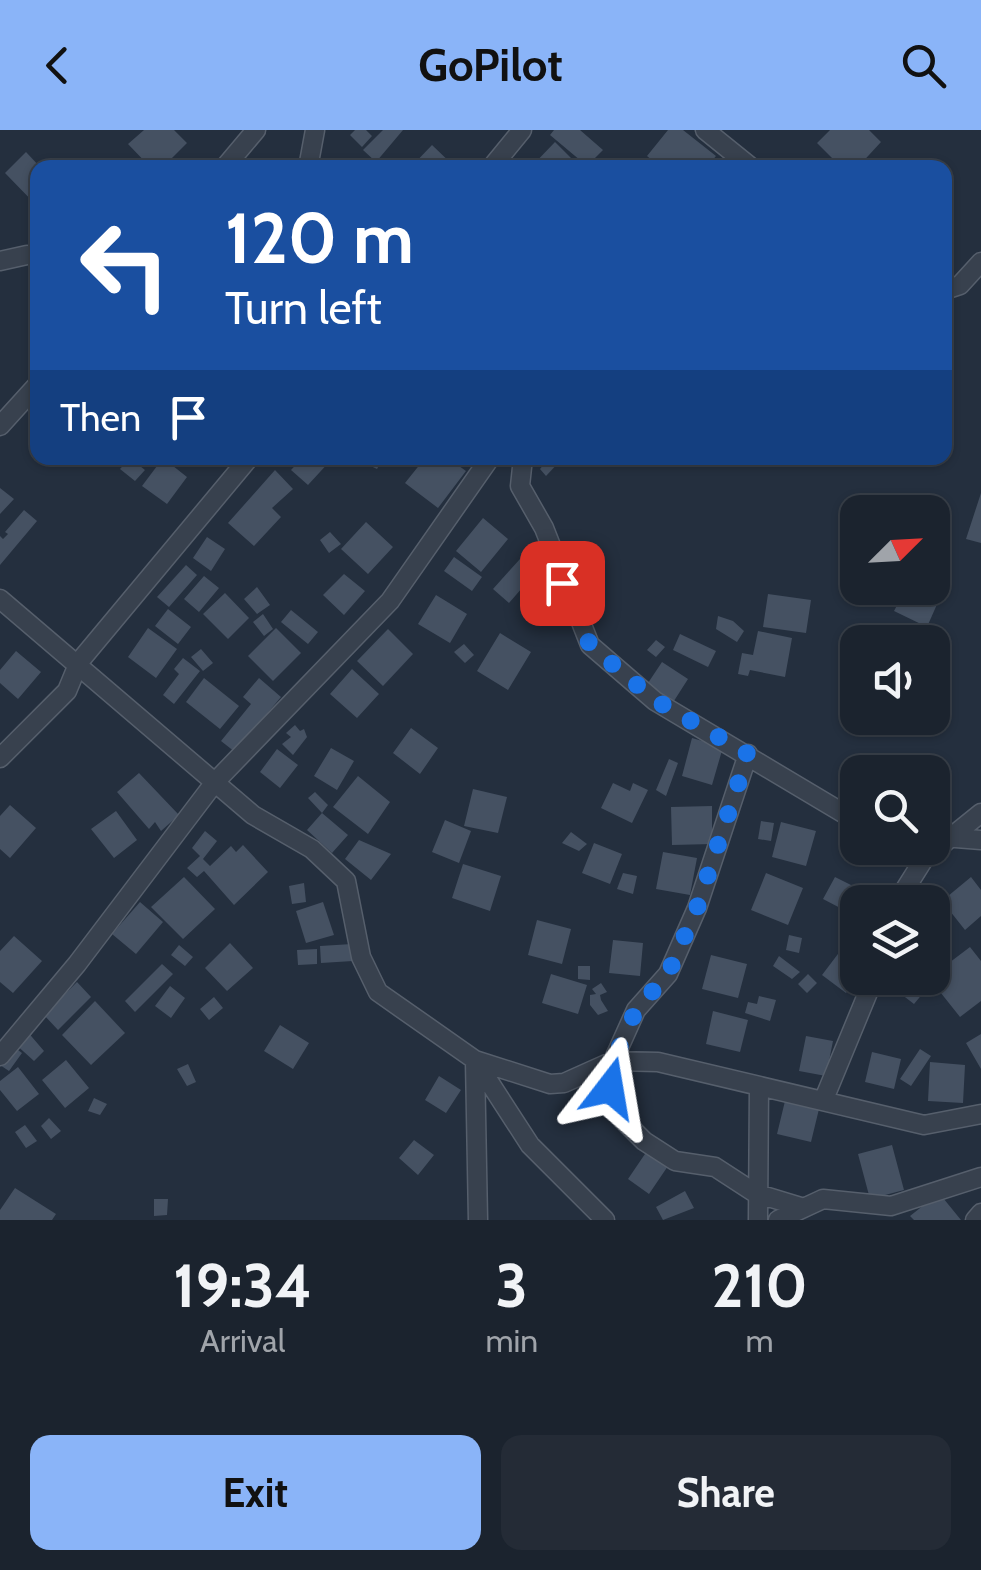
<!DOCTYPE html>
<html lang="en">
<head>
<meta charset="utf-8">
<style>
  :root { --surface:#1b232e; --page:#242b36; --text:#f1f3f6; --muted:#a0a4aa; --line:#39404a; --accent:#8ab4f8 }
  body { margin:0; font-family:Cabin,sans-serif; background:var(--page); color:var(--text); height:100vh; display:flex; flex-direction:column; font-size:38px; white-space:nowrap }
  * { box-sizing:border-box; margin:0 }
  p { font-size:32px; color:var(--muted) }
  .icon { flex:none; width:55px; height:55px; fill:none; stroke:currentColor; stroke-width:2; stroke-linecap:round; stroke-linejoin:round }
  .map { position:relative; height:1090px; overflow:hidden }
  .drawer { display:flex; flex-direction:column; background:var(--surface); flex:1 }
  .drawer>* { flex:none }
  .guide { position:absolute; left:30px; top:30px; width:922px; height:305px; border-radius:20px; box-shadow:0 2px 8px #0004,0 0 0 2px var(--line); background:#1a4fa0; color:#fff; overflow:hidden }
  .needle { width:65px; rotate:66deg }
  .buttons { position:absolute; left:840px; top:365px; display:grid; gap:20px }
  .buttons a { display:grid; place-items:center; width:110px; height:110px; border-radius:20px; background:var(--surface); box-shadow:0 2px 8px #0004,0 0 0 2px var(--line); font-size:50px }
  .pin { position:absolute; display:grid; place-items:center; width:85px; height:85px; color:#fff; margin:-42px; border-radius:20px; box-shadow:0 5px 15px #0006 }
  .me { position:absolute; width:110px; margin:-55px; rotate:14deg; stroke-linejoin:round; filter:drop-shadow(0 0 8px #0008) }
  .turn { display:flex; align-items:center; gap:35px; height:210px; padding:0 30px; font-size:45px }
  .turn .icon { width:130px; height:130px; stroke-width:2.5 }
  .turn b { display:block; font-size:70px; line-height:85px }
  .then { display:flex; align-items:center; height:95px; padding:0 30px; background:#0003; gap:20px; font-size:38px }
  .eta { display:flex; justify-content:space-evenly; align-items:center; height:170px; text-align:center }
  .eta b { font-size:60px; font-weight:700; line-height:70px }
  .cta { display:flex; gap:20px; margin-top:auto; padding:20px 30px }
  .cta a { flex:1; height:115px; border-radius:20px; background:var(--accent); color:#111; font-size:40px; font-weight:700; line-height:115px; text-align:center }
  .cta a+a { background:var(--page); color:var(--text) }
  header { display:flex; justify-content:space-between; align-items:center; height:130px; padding:0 30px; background:var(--accent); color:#111; font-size:45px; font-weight:700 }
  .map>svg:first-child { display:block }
</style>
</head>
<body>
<header><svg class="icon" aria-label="back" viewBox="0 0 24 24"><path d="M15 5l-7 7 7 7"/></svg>GoPilot<svg class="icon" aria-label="search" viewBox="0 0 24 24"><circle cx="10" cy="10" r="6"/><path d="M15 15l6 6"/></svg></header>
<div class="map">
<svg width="981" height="1090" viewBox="0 0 981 1090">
  <rect width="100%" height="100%" fill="#242f3e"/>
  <path fill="#455162" d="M144,0H174L187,13L162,38H151L128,14Z
    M355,0H366L372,6L362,17L350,5Z
    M383,0H403L376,32L363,20Z
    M554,0H580L603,20L587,36L550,5Z
    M668,0H683L716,26L706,38H661L647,26Z
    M830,0H869L881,12L857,38H842L817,13Z
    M555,12L581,38H530Z
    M432,15L456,38H410Z
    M26,22L41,38H38V77L5,43Z
    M130,328L145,340L135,351L120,339Z
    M163,328L187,347L167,374L142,356Z
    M302,328H328L331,330L308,355L291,340Z
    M354,328H383L377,339Z
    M425,328H448L466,341L438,378L405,353Z
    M549,328L561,330L546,346L540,339Z
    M275,340L293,359L272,378L281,387L254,416L228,393Z
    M0,358L14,369L0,384Z
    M981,363V413L966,409Z
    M24,380L37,391L0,435V406L3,409L8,404L5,402Z
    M483,388L508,409L481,442L456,421Z
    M366,392L393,417L368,444L341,419Z
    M330,402L341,414L329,423L320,410Z
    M207,407L225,419L211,441L193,428Z
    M529,419L543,434L509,473L493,459Z
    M454,427L482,447L472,461L444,441Z
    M186,435L197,445L169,477L157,467Z
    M344,444L365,461L344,485L323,465Z
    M204,446L219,458L199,482L184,469Z
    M257,457L270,475L257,484L244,469Z
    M906,458H930L942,463L927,497L894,481Z
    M225,463L249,488L228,509L203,484Z
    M768,464L811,470L806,503L763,497Z
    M436,465L467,484L450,513L418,494Z
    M168,479L191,497L178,514L155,496Z
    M291,480L318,502L308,514L281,492Z
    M263,484L273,499L264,506L253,492Z
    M718,486L733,491L744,501L737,512L716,499Z
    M148,498L177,519L156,548L128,527Z
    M276,498L301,523L273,551L248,526Z
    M388,499L413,524L383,556L357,531Z
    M758,501L792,508L785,547L750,540L748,546L738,544L742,523L753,525Z
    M900,502L946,514L934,561L932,512H897Z
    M500,503L531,522L508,560L477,541Z
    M680,504L716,521L708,537L673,520Z
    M656,510L665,517L656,527L647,520Z
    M464,514L474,525L465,533L454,522Z
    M201,519L213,533L203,541L191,527Z
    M16,521L41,542L18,569L0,553V540Z
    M183,528L200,541L174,574L163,565L179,544L174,539Z
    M662,532L688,549L672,574L646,556Z
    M352,539L379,564L357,588L330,564Z
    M204,548L239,576L220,599L186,572Z
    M259,548L281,567L235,622L221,611L251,574L243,567Z
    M295,595L300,601L304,599L307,607L293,625L282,614L291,607L286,603Z
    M411,598L438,618L420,644L393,623Z
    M692,608L723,617L712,655L682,646Z
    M331,618L354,631L337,660L314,646Z
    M277,619L298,635L280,658L260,642Z
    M669,629L678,633L666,666L656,660Z
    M870,632L909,639L908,642H868Z
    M139,643L179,685L161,701L155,692L149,699L117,662Z
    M358,646L390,672L368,704L333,677Z
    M613,653L630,661L633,653L648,660L632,693L601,678Z
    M473,659L507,667L498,703L464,696Z
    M315,662L328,675L322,683L308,668Z
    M10,675L36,698L10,728L0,719V686Z
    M712,676V714L672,715L671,677Z
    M116,681L137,710L114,728L91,699Z
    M322,683L348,705L332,723L307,700Z
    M445,690L471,701L459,733L432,722Z
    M761,691L774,693L771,711L758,709Z
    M781,692L816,701L806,736L772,727Z
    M205,701L217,711L203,729L210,736L231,716L236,722L243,715L268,742L234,775L204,741L197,747L187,738L200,726L192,718Z
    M571,702L587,714L579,721L562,713Z
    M359,710L391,724L371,750L345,729Z
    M594,713L622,724L610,754L582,743Z
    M663,722L697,728L690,765L656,759Z
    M463,734L501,746L490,781L452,768Z
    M623,743L637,746L633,764L617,759Z
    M766,743L803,758L788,795L751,780Z
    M184,747L215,779L183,809L151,777Z
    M835,747L857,758L846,781L823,769Z
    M971,747L981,760V786L965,800L942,771Z
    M304,753L306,772L292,774L289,756Z
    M140,772L163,792L136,824L112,804Z
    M323,772L334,805L306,813L296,781Z
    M537,790L571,799L562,834L528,825Z
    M789,805L802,808L799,823L786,820Z
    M14,806L42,831L13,863L0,852V821Z
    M613,810L643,813L640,846L609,843Z
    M230,813L253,838L227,861L205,838Z
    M352,814L353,831L321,833L320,816Z
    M179,815L193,827L185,836L171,825Z
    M844,816L858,826V847L846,863L822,845Z
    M970,817L981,831V871L960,887L929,848Z
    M317,819V834L298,835L297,820Z
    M711,825L747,834L738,868L702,859Z
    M779,826L800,842L792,849L773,836Z
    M162,834L173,844L135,882L125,871Z
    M578,836H590V850L578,849Z
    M551,844L587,855L578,884L542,873Z
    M808,844L817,853L807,863L798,854Z
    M893,848H903L924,862L914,874L888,854Z
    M77,852L91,867L58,900L44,885Z
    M601,853L607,862L600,865L601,870L608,881L598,885L590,875V865L596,864L592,859Z
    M170,856L185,868L171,888L155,876Z
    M759,866L776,870L770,891L745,883L748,872L757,874Z
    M214,867L223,878L209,890L200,879Z
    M95,871L125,903L91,935L62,905Z
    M713,881L748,890L740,922L706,914Z
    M280,895L309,913L293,939L264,921Z
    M26,900L44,921L34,931L13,912Z
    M981,904V939L966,913Z
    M806,906L833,911L826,946L799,941Z
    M14,917L22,923L9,941L0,935Z
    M920,919L931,926L911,956L900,949Z
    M872,922L901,929L894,959L865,952Z
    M66,930L89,958L65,978L42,950Z
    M930,932L965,935L963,973L928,971Z
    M188,934L196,952L187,956L177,939Z
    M18,937L39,964L17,981L0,960V951Z
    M439,946L461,960L446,983L425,970Z
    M94,968L107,974L100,985L88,981Z
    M785,971L819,979L811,1012L777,1004Z
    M49,988L61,1001L51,1009L41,996Z
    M25,995L37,1011L26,1018L15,1002Z
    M414,1010L434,1025L418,1045L399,1028Z
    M892,1015L904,1060L870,1069L858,1024Z
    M647,1021L668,1036L649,1064L628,1049Z
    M15,1058L56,1084L52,1090H0V1080Z
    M685,1061L694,1078L663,1090L656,1077Z
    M939,1063L961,1090H914L910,1086Z
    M154,1069H168L167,1085L154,1086Z"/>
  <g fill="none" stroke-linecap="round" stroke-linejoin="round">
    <g stroke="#565f6c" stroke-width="21">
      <path id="street" d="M705,0L752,38
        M224,38L256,0
        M308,38L315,0
        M491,38L522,0
        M0,131L27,125
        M945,160L960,155L981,132
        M0,296L38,254
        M523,328L520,356L544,398L590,515L655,571L858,692
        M0,469L253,685L312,719L346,751L361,827L378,862L475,930L550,954L564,953L613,931L658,932L924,995L981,984
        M748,624L697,778L668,844L636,880L613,931L610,958L621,988L644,1011L675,1031L715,1037L755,1063L801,1077
        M0,628L67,561L79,532L249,328
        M943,707L981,710
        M897,772L924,729L981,683
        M0,926L77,834L215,652L390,471L490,328
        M475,930L530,1015L605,1090
        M475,931L478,1090
        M824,969L874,848
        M758,1090L759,956
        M778,1090L823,1069L891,1076L981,1047
        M975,1090L981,1083"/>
    </g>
    <use href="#street" stroke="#38414e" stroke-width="18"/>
  </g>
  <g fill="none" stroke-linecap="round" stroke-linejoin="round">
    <path stroke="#1a73e8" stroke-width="18" stroke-dasharray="0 32.4" d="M562,453L590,515L655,570L748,624L697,778L668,844L636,880L613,932L610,958"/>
  </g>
</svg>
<div class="buttons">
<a><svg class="needle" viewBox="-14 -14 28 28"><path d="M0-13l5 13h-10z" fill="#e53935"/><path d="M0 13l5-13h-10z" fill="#a0a4aa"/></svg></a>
<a><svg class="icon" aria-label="sound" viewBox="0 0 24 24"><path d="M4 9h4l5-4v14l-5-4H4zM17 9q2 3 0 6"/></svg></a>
<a><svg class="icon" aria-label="search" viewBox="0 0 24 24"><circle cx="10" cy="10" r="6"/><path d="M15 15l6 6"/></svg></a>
<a><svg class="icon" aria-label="layers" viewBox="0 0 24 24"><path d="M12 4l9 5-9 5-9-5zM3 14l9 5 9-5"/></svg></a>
</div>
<div class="pin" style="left:562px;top:453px;background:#d93025"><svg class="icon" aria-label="arrive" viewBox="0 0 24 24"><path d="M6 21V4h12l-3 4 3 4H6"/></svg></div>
<svg class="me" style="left:610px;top:958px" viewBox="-20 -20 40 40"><path d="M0-17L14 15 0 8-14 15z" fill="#1a73e8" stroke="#fff" stroke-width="4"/></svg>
<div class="guide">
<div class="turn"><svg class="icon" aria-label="left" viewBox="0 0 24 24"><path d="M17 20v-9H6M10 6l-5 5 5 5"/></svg><div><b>120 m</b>Turn left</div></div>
<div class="then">Then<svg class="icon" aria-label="arrive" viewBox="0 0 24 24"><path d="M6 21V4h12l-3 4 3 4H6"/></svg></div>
</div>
</div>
<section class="drawer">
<div class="eta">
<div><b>19:34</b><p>Arrival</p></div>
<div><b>3</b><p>min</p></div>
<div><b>210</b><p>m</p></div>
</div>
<div class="cta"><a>Exit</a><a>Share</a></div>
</section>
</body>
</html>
